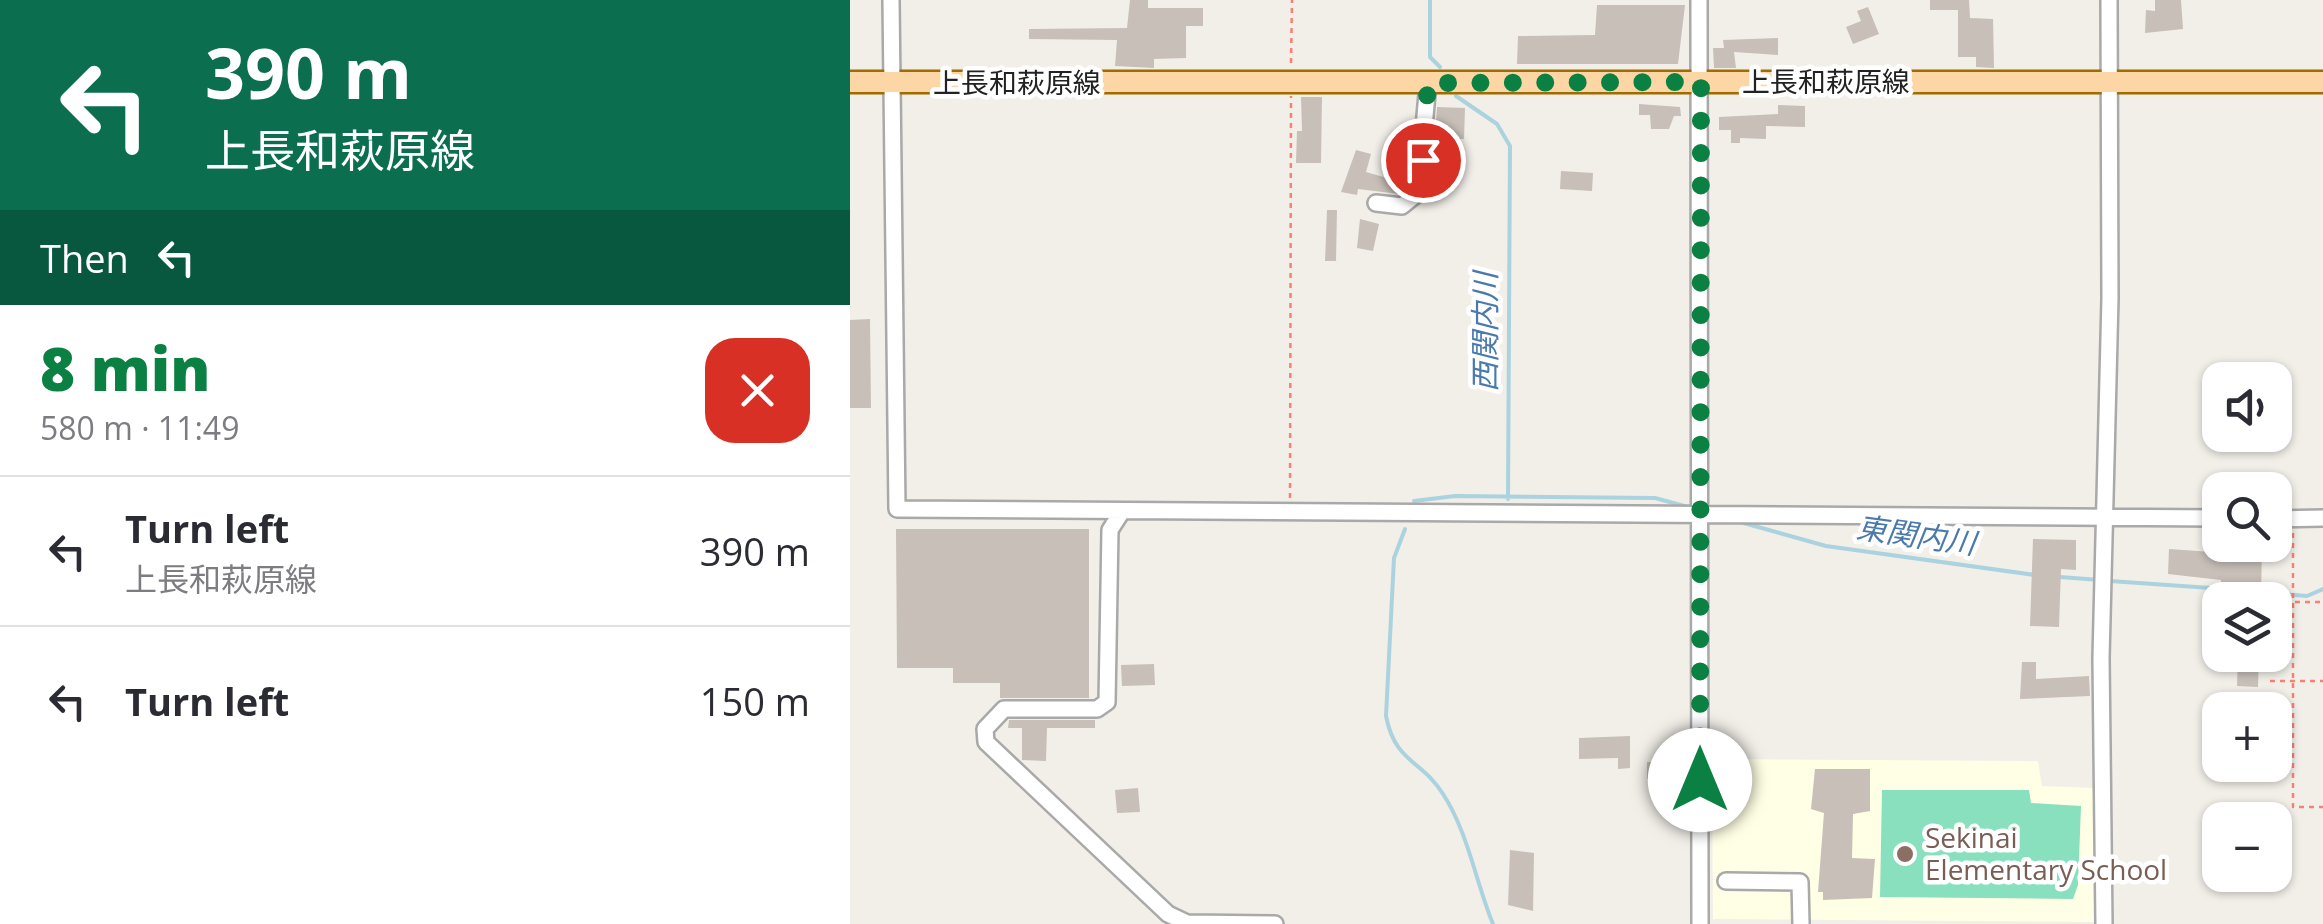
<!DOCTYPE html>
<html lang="en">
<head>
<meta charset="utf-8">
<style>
  :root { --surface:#fff; --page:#f7f7f7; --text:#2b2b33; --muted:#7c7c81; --line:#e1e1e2; --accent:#0b8043 }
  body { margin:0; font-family:"Open Sans","Noto Sans JP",sans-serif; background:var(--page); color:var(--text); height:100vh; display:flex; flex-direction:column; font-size:38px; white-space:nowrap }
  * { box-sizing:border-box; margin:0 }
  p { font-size:32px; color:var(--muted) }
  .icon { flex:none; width:55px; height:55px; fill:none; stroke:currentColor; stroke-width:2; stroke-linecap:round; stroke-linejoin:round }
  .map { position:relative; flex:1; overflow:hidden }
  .drawer { display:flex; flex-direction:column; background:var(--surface); width:850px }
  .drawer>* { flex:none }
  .banner { background:#0b6e4f; color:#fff; overflow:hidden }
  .fabs { position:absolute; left:1352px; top:362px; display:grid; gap:20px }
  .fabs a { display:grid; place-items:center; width:90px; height:90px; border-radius:20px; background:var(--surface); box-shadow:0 2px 8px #0004; font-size:50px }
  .pin { position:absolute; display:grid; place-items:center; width:85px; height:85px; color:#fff; margin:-42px; border:5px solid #fff; border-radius:50%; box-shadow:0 2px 10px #0007 }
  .me { position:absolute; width:110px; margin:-55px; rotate:0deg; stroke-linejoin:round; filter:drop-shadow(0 0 8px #0008) }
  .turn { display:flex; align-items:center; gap:35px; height:210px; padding:0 40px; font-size:45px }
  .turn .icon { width:130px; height:130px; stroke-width:2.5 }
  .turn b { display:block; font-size:70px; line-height:85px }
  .then { display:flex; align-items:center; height:95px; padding:0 40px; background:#0003; gap:20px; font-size:38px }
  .round { display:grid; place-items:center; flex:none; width:105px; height:105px; border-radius:30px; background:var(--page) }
  .overview { display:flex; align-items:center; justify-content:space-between; height:170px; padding:0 40px }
  h1 { font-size:60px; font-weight:800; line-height:75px; color:var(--accent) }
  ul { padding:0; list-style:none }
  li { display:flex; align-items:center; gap:30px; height:150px; padding:0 40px; border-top:2px solid var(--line) }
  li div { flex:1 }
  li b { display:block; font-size:38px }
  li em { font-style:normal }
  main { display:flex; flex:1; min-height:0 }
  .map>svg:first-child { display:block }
</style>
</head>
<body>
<main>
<section class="drawer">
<div class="banner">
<div class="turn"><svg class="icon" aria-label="left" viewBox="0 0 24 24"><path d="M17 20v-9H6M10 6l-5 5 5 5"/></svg><div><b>390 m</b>上長和萩原線</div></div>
<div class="then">Then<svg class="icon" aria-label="left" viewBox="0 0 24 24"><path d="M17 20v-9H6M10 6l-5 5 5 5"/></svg></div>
</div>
<div class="overview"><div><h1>8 min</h1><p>580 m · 11:49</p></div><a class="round" style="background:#d93025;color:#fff"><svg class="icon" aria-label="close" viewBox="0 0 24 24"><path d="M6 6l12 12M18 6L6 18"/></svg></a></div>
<ul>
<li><svg class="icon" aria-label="left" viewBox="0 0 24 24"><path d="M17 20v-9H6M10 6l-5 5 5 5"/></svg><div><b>Turn left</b><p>上長和萩原線</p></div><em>390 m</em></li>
<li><svg class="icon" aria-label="left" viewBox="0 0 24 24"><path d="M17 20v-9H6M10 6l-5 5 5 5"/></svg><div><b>Turn left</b></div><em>150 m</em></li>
</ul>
</section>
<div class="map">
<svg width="1473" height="924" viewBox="0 0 1473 924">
  <rect width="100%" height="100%" fill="#f2efe9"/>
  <path fill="#ffffe5" d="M862,759L1188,761L1192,786L1246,788V922L863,919Z"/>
  <path fill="#88e0be" d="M1032,790H1179L1181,803L1231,806L1228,885L1223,899L1030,897Z"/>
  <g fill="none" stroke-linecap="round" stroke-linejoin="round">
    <path stroke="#aad3df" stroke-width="4" d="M580,0V57L590,67
      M606,96L647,124L660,146L658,499
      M564,501L605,496L805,498L838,507
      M890,522L976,546L1185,575
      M555,529L544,558L536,716C545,763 572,760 593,794C618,832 626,883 643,924
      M1210,577L1250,580
      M1260,581L1375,589
      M1409,592L1457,596L1473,589"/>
  </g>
  <path fill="#c7bfb8" d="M280,0H298V8H353V26H336V58L304,59V68L265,66L267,40L179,39V29L277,28Z
    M1080,0H1119L1120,18L1143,19L1144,68L1126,67V57H1108V10H1080Z
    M1305,0H1331L1333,29L1295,33L1296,10L1305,11Z
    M747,5H835L828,64H667L668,36L745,35Z
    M1018,7L1029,34L1003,44L996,27L1011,21L1007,11Z
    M928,38V55L884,52L886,68H864L863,48H874L873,40Z
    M451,97H472L471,163H446L447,131H452Z
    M789,104L830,107L831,116H824L819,129H801L800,115H789Z
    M928,105L955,106V127L916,126V139L890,138V143H881V130H869V117L928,114Z
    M587,107L615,108L614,139L585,138Z
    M506,150L521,154L516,172L544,180L548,156L560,153L557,187L549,194L508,189L507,195L491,192Z
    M711,171L743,173L742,191L710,189Z
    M477,210H487L486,261H475Z
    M510,219L529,224L523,251L507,248Z
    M20,319L21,408H0V320Z
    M46,529H239V698H150V683H103V668H47Z
    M1183,539L1226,540V570L1211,569L1209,627L1180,626Z
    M1390,545H1412L1411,600H1389V592H1371V580L1318,574L1319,549L1390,554Z
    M1388,655H1409L1408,687L1387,686Z
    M1172,662H1186V679L1239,676L1240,696L1170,699Z
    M304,664L305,685L272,686L271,665Z
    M159,720H245V728H197L196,761L172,760V728H158Z
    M780,736V768L768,769V758L729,759V738Z
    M797,762H836V780L797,779Z
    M965,769H1020V811L1003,814L1002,858L1025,859L1022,898L973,900V892H968L974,813L961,809Z
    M288,788L290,812L267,813L265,790Z
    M660,850L684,853L683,911L658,905Z"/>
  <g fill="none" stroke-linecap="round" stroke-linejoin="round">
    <g stroke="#a9a9a9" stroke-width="20">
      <path id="minor" d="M41,0L47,509L1370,518
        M849,0L850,924
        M526,203L552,206L568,193L578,83
        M271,513L260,530L257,702L247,709H154L135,729L136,742L318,914L337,923L425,924
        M1425,519L1473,518
        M876,881L950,882L951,924
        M1254,924L1251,658L1260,298L1259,0"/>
    </g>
    <g stroke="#a06b00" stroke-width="25">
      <path id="major" d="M0,82H1473"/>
    </g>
    <path stroke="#fa8072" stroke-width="2.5" stroke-dasharray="5 5" stroke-linecap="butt" d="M441,63L442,0
      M440,498L441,96
      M1443,533V807H1473
      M1445,602H1473
      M1420,681H1473"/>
    <use href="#minor" stroke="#fff" stroke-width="15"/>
    <use href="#major" stroke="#fcd6a4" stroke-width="20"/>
  </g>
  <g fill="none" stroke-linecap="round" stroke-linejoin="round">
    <path stroke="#0b8043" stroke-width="18" stroke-dasharray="0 32.4" d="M573,160L578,83L851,82L850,780"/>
  </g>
  <circle fill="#8d6e63" stroke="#fff" stroke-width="4" cx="1055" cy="854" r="10"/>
  <g text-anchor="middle" stroke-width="9" stroke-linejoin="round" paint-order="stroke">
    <g font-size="28" fill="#222" stroke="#fff">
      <text x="976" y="92">上長和萩原線</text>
      <text x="167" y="93">上長和萩原線</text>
    </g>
    <g font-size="28" fill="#785e54" stroke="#fff" text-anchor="start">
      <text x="1075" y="848">Sekinai<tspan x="1075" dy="32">Elementary School</tspan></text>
    </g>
    <g font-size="30" font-style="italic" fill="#4a7aab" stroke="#fff">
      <text transform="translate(636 332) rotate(-90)" y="10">西関内川</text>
      <text transform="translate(1066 536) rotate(8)" y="10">東関内川</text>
    </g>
  </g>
</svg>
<div class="fabs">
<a><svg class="icon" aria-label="sound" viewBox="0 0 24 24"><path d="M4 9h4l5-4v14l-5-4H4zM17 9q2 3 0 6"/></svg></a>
<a><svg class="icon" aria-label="search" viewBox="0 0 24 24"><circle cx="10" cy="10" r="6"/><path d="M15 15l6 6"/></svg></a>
<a><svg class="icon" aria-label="layers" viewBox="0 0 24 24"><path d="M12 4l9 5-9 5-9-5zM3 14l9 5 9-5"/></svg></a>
<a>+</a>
<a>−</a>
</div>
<div class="pin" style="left:573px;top:160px;background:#d93025"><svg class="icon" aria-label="arrive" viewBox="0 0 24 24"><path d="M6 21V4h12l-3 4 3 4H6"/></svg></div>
<svg class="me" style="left:850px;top:780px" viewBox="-20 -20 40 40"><circle r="19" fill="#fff"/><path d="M0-13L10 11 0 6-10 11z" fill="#0b8043"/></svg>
</div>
</main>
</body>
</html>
